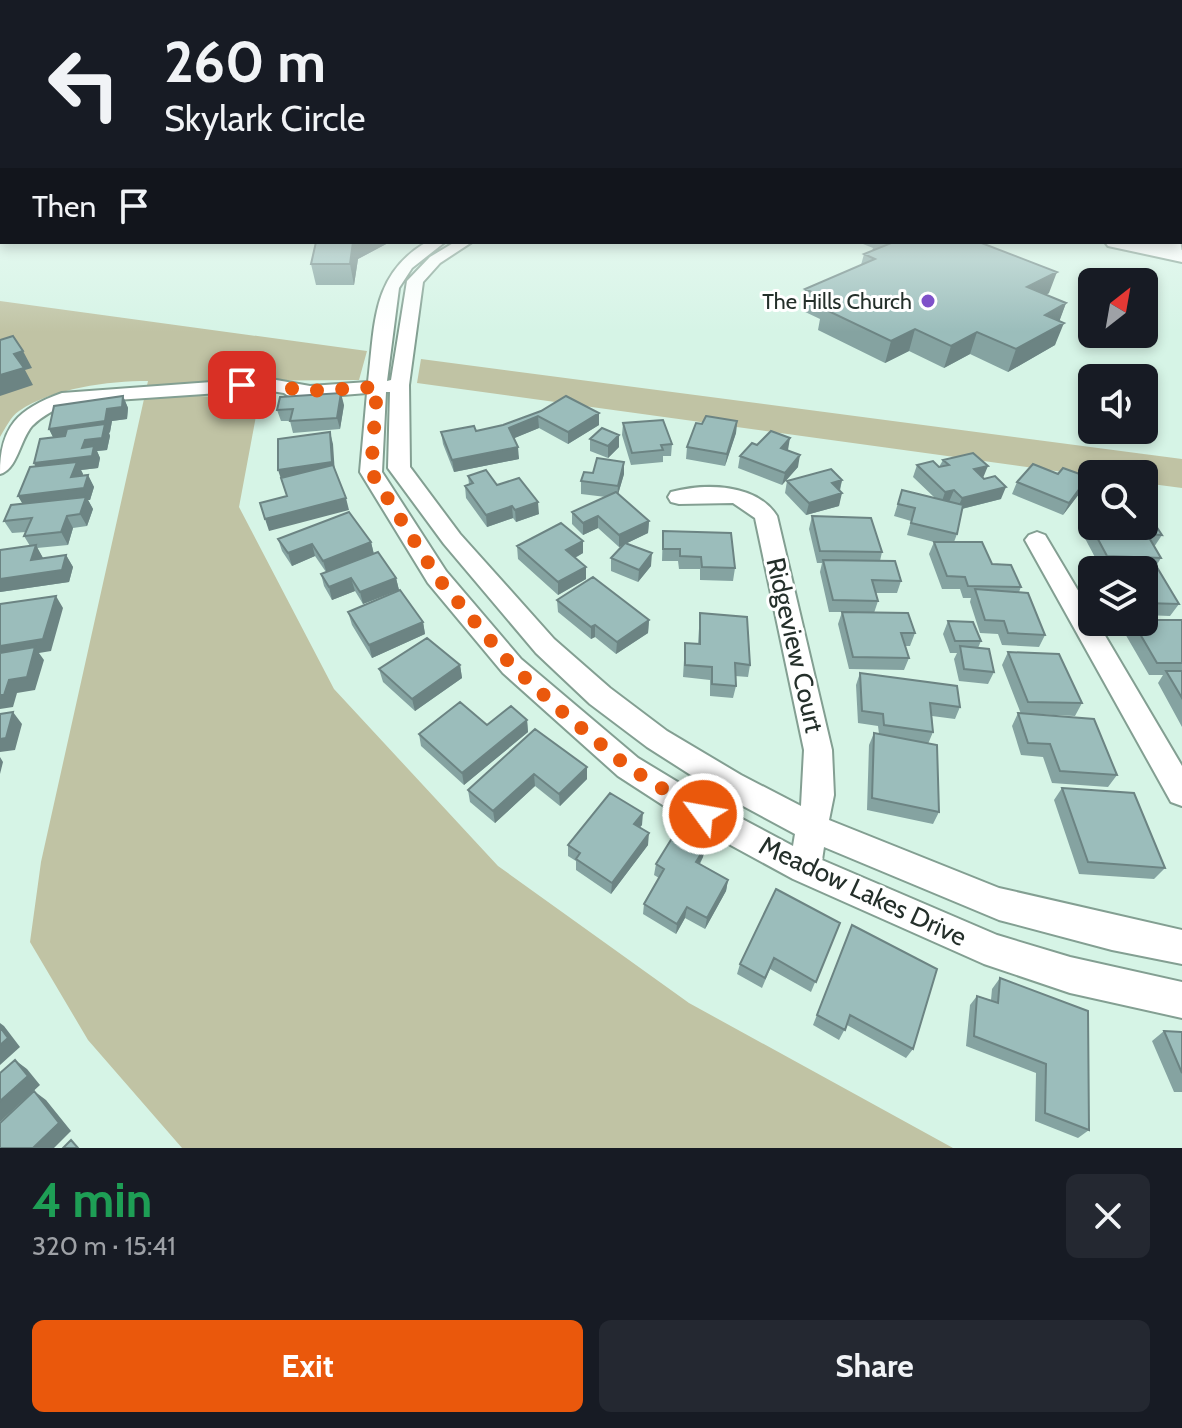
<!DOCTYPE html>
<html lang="en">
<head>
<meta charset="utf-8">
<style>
  :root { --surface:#171b24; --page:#242831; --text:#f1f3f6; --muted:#9ea1a6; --accent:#ea580c }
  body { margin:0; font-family:Cabin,sans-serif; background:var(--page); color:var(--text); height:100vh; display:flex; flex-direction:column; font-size:30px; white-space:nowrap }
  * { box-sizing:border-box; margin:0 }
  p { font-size:26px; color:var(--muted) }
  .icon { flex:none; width:44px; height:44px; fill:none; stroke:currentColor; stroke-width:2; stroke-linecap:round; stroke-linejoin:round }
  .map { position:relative; height:1148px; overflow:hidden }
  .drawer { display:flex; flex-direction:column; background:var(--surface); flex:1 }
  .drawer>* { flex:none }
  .guide { position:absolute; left:0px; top:0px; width:1182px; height:244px; box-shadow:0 4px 12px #0003; background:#171b24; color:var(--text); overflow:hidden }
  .needle { width:52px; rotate:31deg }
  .controls { position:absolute; left:1078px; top:268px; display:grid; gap:16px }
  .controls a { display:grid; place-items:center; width:80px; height:80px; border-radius:12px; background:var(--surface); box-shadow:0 4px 12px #0003; font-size:40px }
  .pin { position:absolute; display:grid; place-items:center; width:68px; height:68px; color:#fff; margin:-34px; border-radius:16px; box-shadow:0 4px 12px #0006 }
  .me { position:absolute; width:88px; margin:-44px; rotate:302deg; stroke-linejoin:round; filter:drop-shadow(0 0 6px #0008) }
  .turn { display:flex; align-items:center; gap:28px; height:168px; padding:0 32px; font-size:36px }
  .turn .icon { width:104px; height:104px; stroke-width:2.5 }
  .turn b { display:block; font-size:56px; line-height:68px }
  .then { display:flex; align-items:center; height:76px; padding:0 32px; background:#0003; gap:16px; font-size:30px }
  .round { display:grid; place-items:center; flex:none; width:84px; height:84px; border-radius:12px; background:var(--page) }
  .headline { display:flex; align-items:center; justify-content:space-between; height:136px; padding:0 32px }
  h1 { font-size:48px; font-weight:700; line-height:60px; color:#1e9e55 }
  .action { display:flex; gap:16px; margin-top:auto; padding:16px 32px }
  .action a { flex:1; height:92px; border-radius:12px; background:var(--accent); color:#fff; font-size:32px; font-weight:700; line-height:92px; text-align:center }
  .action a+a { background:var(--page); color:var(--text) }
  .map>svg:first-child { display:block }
</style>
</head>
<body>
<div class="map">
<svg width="1182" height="1148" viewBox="0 0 1182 1148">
  <rect width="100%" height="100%" fill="#d6f4e6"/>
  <path fill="#c0c3a4" d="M0,301L367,351L359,380L204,381L199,396L259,400L239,507L334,689L498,866L689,1003L953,1148H182L88,1040L30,942L41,862L148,381C108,381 53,388 19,411C11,416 5,429 0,437Z
    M421,359L1182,459V488L1144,483V474L1092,476L417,383Z"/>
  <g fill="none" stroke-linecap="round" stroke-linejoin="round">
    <g stroke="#839f92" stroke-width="4">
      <path id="minor" d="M427,242H445L412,268L399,288L387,381L391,380L407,281L430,257L455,242H472L440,263L423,282L409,385L410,467L460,534L554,639L610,688L667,731L741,775L801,806L804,750L755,518L733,503L679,504L671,502L668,497L671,492C705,483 756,483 777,516L832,750L834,795L829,820L999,888L1182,930V964L1112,950L999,920L824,847L822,860L997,935L1070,957L1182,982V1018L1070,993L984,964L793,879L692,824L618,776L503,673L428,583L360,472L367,393L293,399L284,393L265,390L72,403C57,408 43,415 32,426C20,440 17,470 0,474C0,426 18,409 62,393L265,378L310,386L368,382C375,325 371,274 427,242ZM386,392H390L388,468L444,544L536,653L590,704L647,747L719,793L795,834L793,846L714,804L638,758L521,659L446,571L382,472Z
        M1037,532L1045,535L1092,614V622H1097L1182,766V806L1171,802L1025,540L1029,535Z"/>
    </g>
    <g stroke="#839f92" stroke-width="4">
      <path id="major" d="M1180,179H1182V189H1180Z
        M1105,242H1143L1182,250V262L1108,246Z"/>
    </g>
    <g stroke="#839f92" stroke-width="4">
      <path id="highway" d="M1180,212H1182V224H1180Z
        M1180,239L1182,253L1154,247L1151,242H1180Z"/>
    </g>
    <use href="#minor" fill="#fff" fill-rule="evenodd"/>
    <use href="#major" fill="#fff" fill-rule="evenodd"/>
    <use href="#highway" fill="#fff" fill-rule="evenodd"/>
  </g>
  <path fill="#85a3a1" d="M316,242H390L358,259L354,285H316L311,264Z
    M858,242H979L1049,293L1046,295L1066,303L1059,321L1055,345L1008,372L970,354L944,368L909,351L885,363L818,330L820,319L801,310L805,289L861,265L864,254L872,251L873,248Z
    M123,396L128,408L127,419L112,421L110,432L109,433L110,436L107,450L97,451L100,458L98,468L81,470L83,474L82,476L88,475L94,487L90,500H88L93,509L87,526L73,528L68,545L37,548L43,558L66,555L73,567L69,582L0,592V550L30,546L24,536L26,532L12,533L4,521L11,505L23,504L18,496L30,467L35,466L34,463L40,439L53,437L49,429L54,406Z
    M344,405L340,429L293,433L290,421H281L277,410Z
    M541,411L599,413V425L568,444L539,428L514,438L519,459L454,472L443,444L441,432L476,431L503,425Z
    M737,421L736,433L725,466L686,459L687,447Z
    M623,423L672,444L671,456H663V462L631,465L622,435Z
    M590,439L619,447L608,458L590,451Z
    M757,445L788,450L787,451L798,467L782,485L738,468L740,456Z
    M943,460L983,478L1001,499L962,509L957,534L954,542L992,564L1021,587L1019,592L1045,635L1039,647L1002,645L998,634L980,633L970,602L971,598H963L960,589H942L929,554L934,542L907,535L911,521L894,516L902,490L935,498L913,477L917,465L939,467Z
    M624,462V474L618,494L649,521L648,533L627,543L651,566L638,582L611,571V558L622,546L619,547L598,528L583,535L572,524V512L606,497L581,494V481L593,473Z
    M468,476L497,485L539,514L516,522L513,518L487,527L466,498L465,486L469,484Z
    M1088,477L1082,490L1063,515L1012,494L1017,482Z
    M842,480L840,491L839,506L806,515L785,493L787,481Z
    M1085,515L1162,535L1154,547L1161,558L1156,566L1179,604L1170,616L1144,615V570H1093L1098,563L1079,527Z
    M812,516L882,552L880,561L901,581L897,593H876L878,601L874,613L915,633L910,646H905L909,658L904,670L849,669L838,624L842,612H829L820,572L822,563H817L809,529Z
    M663,531L735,568L733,581L700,580V569H679L678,561H662Z
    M278,539L371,542L374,554L396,578L399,590L363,604L355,591L332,600L324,586L321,574L326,572L315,556L292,566L282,551Z
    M583,541V553L575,558L586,567V579L558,595L518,559L517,546Z
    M557,600L649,620L648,633L616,654L595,637L591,639L558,612Z
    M348,612L423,622L425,634L372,658L352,625Z
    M700,613L750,665L748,677L735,676L736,686L733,698L710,696V680L683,677L685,643L698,644Z
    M1182,620V727L1158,683L1163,675H1149L1124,632L1130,622Z
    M948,621L981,641L978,648L994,672L988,684L959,681L954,659L957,653H950L943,634Z
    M1008,652L1082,703L1075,716L1032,714L1117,775L1108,787L1052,783L1043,757L1021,755L1012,726L1018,713L1021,714L1002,665Z
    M460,665L462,678L415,711L383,682L379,669Z
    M860,673L960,707L955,719L932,716L933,732L928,744L939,812L933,824L867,810L869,745L874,733L879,734L878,726L858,723L856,685Z
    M527,720L528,732L464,785L421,746L419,734Z
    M535,729L587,779L560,806L535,786L495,823L470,802L468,790Z
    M1062,788L1165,868L1154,879L1079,874L1054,800Z
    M642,825L640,827L648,845L611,894L576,870V861L568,856V845Z
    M703,857L700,864L728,880L726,891L705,929L685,918L676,934L643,914L644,904L659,878L654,875L656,864Z
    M840,923L811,992L770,969L762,988L737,974L740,964Z
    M852,925L913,1049L906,1058L847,1025L839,1040L813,1025Z
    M1000,978L1089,1130L1078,1138L1035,1121L1036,1073L966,1046L970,1005L977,996L991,1000L992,989Z
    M1164,1031L1182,1032V1092H1174L1152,1041Z"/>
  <path fill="#6c8483" d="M353,242H390L358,259L354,285L350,264Z
    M1057,272L1049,293L1019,309L1027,287Z
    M1066,303L1058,325L1045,315Z
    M1064,323L1055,345L1008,372L1016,349Z
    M915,329L909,351L885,363L891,341Z
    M977,332L970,354L944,368L951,346Z
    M23,351L32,368L25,370L33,385L0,396V375L14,354Z
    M341,393L344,405L340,429L337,418Z
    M123,396L128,408L127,419L112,421L110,432L109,433L110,436L107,450L97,451L100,458L98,468L81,470L83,474L78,489L88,475L94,487L90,500H88L93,509L87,526L80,514L25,508L18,496L40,475L34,463L55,441L49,429L107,409Z
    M599,413V425L568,444V432Z
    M538,416L539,428L510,440L509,428Z
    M737,421L736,433L725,466L727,454Z
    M330,432L333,444L335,474L282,482L278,470Z
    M619,435V447L608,458V446Z
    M790,438L788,450L779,460L781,448Z
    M518,447L519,459L454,472L452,460Z
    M800,455L798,467L782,485L785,473Z
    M624,462V474L617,498L618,486Z
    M988,466L983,478L974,469Z
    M1088,477L1082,490L1063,515L1069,503Z
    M842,480L839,492L832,483Z
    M1006,487L1001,499L957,510L962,498Z
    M954,490L949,502L941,504L945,492Z
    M842,493L839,506L806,515L809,503Z
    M346,498L349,510L269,531L265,519Z
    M538,502L539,514L516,522L515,510Z
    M512,506L513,518L487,527L486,515Z
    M67,516L73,528L68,545L61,532Z
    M598,516V528L583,535V523Z
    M649,521L648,533L619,547V535Z
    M583,541V553L567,562L566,550Z
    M371,542L374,555L327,574L323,561Z
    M312,544L315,556L292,566L288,553Z
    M36,545L43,558L38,572L31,560Z
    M652,553L651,566L638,582L639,570Z
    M66,555L73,567L69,582L0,592V579Z
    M586,567V579L558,595V582Z
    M351,578L355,591L332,600L329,587Z
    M396,578L399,590L363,604L360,592Z
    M56,596L63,608L51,651L39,653L44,660L35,690L17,693L13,707L0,709V646Z
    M649,620L648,633L616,654L617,642Z
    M423,622L425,634L372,658L369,645Z
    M595,625V637L591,639V627Z
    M460,665L462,678L415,711L412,699Z
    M13,712L22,724L15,750L0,752V739Z
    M527,720L528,732L464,785L462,773Z
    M0,757L3,762L0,774Z
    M587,767V779L560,806L559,794Z
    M534,774L535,786L495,823L493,811Z
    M643,813L642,825L633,835L634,824Z
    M649,833L648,845L611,894L612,883Z
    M706,846L703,857L694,873L696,862Z
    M728,880L726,891L705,929L707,918Z
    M687,907L685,918L676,934L677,924Z
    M0,1023L4,1026L20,1047L0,1065Z
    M15,1060L27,1069L40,1085L0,1122V1101Z
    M34,1091L46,1100L71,1131L54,1148H33Z"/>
  <path fill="#9bbdbb" stroke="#6c8483" stroke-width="2" d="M316,242H353L350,264H311Z
    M885,242H979L1057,272L1027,287L1066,303L1045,315L1064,323L1016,349L977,332L951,346L915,329L891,341L822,308L834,302L805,289L875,259L864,254L889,244Z
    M13,336L23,351L14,354L24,368L0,375V340Z
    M341,393L337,418L290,421L293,409L277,410L280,397Z
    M123,396L122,407L107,409L105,421L49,429L54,406Z
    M566,396L599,413L568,432L538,416L509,428L518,447L452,460L441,432L474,426L476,431L503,425L541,411Z
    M706,416L737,421L727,454L687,447L696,423L702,424Z
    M663,420L672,444L661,445L663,450L632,453L623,423Z
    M105,424L102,438L85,440L82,448L94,446L92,456L34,463L40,439L65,436L67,429Z
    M602,428L619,435L608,446L590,439Z
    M771,431L790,438L781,448L800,455L785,473L740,456L752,443L757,445Z
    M330,432L332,462L278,470V439Z
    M973,453L988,466L974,469L984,479L995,476L1006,487L962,498L954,490L945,492L917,465L933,461L939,467L949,465L943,460Z
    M597,458L624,462L618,486L581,481L584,472L593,473Z
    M77,462L71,477L88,475L84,488L18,496L30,467Z
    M1033,464L1058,474L1063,468L1088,477L1069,503L1017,482Z
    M333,465L346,498L265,519L260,503L287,496L281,478Z
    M831,469L842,480L832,483L842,493L809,503L787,481Z
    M486,470L497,485L519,478L538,502L515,510L512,506L486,515L465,486L473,483L468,476Z
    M902,490L963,505L957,534L911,523L915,508L898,504Z
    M616,492L649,521L619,535L598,516L583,523L572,512Z
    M86,497L80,514L67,516L61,532L24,536L32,518L4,521L11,505Z
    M349,512L371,542L323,561L312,544L288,553L278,539Z
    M1085,515H1092V526H1144V517H1150L1162,535L1147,534L1161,558L1107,556Z
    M812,516L871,518L882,552L820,551Z
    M561,523L583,541L566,550L586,567L558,582L517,546Z
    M663,531L731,533L735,568L702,567L701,557L680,556V549H663Z
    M934,542H982L992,564L1011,565L1021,587L968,586L965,577L947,576Z
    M625,543L652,553L639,570L611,558Z
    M36,545L31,560L66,555L62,570L0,579V550Z
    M378,552L396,578L360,592L351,578L329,587L321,574Z
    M823,560L895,561L901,581L872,580L878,601L833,600Z
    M1098,561L1155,564L1179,604L1144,603V570H1103Z
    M593,577L649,620L617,642L595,625L591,627L557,600Z
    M975,589L1028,593L1045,635L1008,633L1004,621L985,620Z
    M400,590L423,622L369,645L348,612Z
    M56,596L43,639L0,646V604Z
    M842,612L908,613L915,633H901L909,658L853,657Z
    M700,613L747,617L750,665L735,663L736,686L712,684V667L685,665V643L700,644Z
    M1144,620H1182V663H1157L1133,622H1144Z
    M948,621L973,622L981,641H955Z
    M427,638L460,665L412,699L379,669Z
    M960,646L989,649L994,672L964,669Z
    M35,647L27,677L9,680L4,695H0V653Z
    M1008,652L1059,654L1082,703L1028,702Z
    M1166,671H1182V698Z
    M860,673L957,686L960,707L930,703L933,732L884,725L883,714L862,711Z
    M460,702L487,725L511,706L527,720L462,773L419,734Z
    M13,712L6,738L0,739V714Z
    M1018,713L1094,719L1117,775L1060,771L1050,744L1028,743Z
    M535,729L587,767L559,794L534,774L493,811L468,790Z
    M874,733L937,745L939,812L872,798Z
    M1062,788L1134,793L1165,868L1088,862Z
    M610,793L643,813L634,824L649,833L612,883L576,859L580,853L568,845Z
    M677,830L706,846L696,862L728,880L707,918L687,907L677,924L644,904L664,869L656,864Z
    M776,889L840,923L816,982L774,958L765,978L740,964Z
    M852,925L937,969L913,1049L850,1015L845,1030L817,1015Z
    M1000,978L1088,1011L1089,1130L1045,1113L1046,1064L974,1036L977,996L998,1003Z
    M0,1027L8,1038L0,1045Z
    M1164,1031L1182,1032V1073Z
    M15,1060L28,1076L0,1101V1073Z
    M34,1091L59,1123L33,1148H0V1123Z
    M71,1140L78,1148H63Z"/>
  <linearGradient id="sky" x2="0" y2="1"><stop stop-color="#83bce3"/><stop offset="0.52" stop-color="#edfaf4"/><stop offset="1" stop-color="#edfaf4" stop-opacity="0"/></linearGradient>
  <rect width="1182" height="332" fill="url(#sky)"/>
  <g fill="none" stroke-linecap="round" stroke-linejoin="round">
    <path stroke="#ea580c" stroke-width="14" stroke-dasharray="0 25.2" d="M242,385L265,384L307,391L377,387L371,472L437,577L512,666L567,716L628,767L703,814"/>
  </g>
  <circle fill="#7e51c9" stroke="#fff" stroke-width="3" cx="928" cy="301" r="8"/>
  <g text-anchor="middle" stroke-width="6" stroke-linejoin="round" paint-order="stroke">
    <g font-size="22" fill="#242f2a" stroke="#fff" text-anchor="end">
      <text x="912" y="309">The Hills Church</text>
    </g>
    <g font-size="26" fill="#242f2a" stroke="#fff">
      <text transform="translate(795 645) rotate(77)" y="9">Ridgeview Court</text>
      <text transform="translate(863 891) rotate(25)" y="9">Meadow Lakes Drive</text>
    </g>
  </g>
</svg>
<div class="controls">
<a><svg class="needle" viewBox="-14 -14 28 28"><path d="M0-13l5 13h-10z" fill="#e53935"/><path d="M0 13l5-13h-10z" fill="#9ea1a6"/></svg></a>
<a><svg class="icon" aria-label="sound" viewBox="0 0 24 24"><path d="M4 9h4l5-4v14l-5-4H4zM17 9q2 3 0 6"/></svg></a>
<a><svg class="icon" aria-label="search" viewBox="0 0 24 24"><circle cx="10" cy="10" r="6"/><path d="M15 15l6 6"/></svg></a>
<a><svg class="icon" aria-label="layers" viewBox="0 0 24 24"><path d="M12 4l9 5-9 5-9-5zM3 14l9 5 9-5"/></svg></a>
</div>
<div class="pin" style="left:242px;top:385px;background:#d93025"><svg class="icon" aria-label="arrive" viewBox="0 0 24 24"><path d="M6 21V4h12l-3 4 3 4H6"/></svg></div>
<svg class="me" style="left:703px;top:814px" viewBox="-20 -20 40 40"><circle r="17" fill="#ea580c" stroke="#fff" stroke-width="3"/><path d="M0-11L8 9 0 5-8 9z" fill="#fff"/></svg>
<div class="guide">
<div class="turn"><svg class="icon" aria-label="left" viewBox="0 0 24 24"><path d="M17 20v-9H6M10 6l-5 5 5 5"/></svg><div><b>260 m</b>Skylark Circle</div></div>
<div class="then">Then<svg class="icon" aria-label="arrive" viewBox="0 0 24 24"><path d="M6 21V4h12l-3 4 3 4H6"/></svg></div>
</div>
</div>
<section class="drawer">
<div class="headline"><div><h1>4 min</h1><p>320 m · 15:41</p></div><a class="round"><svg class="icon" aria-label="close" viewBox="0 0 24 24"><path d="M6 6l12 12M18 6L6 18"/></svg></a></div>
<div class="action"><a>Exit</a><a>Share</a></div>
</section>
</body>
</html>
